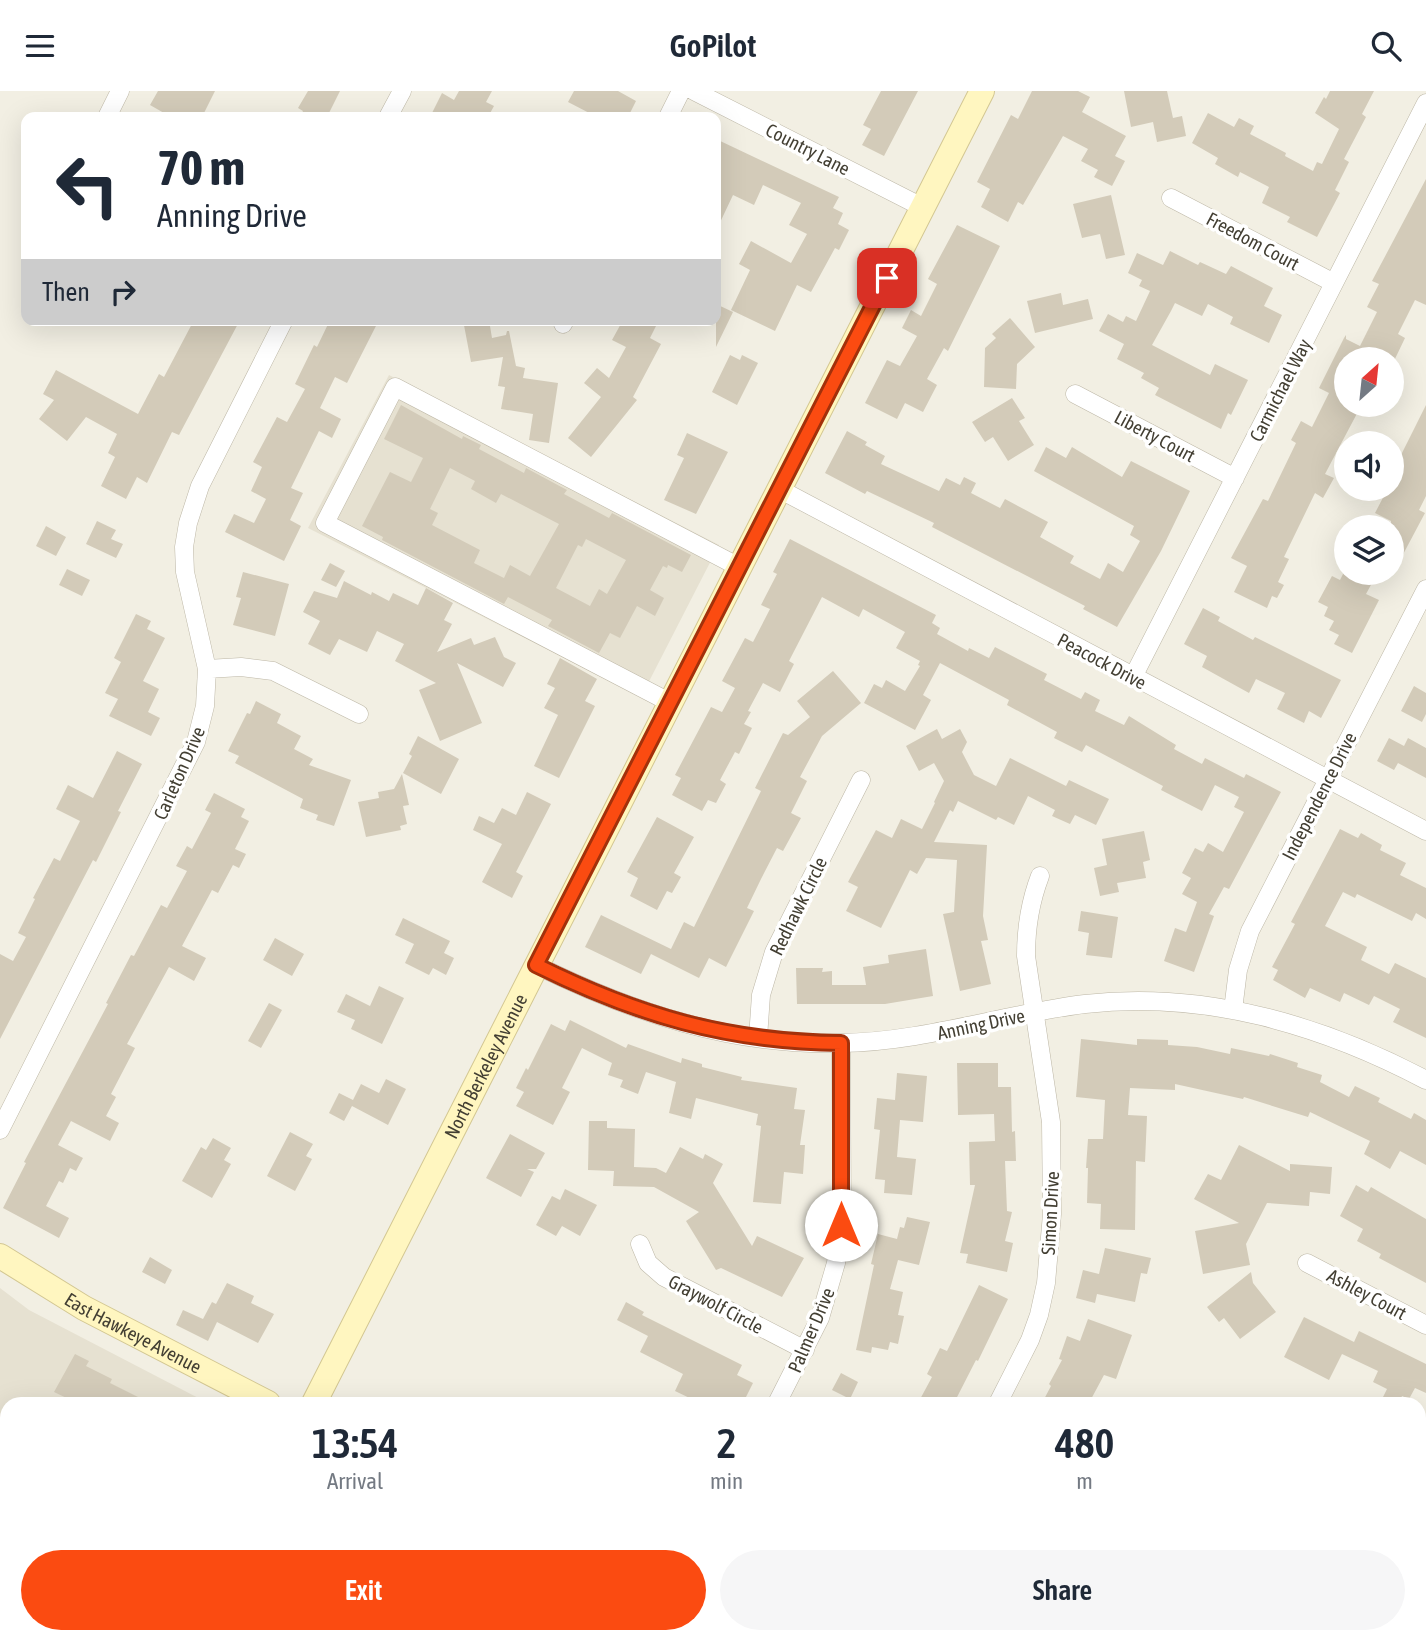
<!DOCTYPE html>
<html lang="en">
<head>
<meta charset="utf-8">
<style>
  :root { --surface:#fff; --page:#f6f6f7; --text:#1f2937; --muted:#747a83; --accent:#fb4b11 }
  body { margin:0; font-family:"Asap Condensed",sans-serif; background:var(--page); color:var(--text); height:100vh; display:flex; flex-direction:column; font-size:26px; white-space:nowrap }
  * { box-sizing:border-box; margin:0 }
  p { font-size:23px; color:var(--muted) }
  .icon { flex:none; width:38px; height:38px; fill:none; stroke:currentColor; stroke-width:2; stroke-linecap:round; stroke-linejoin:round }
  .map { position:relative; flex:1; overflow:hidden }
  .details { position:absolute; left:0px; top:1306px; width:1426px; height:247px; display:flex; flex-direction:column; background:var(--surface); border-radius:21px 21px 0 0; box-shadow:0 7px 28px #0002 }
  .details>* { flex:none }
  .top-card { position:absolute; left:21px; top:21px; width:700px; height:214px; border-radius:14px; box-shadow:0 7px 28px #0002; background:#fff; color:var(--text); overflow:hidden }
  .needle { width:46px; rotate:27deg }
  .fabs { position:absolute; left:1334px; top:256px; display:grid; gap:14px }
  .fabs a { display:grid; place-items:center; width:70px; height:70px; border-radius:50%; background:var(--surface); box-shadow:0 7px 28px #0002; font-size:35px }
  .pin { position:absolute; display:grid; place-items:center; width:60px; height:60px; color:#fff; margin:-30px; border-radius:14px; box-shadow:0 4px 10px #0006 }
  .me { position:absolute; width:77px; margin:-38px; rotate:0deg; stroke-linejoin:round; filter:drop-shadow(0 0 5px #0008) }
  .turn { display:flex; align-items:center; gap:24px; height:147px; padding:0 21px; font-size:32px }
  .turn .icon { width:91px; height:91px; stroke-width:2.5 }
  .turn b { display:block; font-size:49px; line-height:60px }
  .then { display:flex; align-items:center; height:66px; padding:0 21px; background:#0003; gap:14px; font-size:26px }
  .eta { display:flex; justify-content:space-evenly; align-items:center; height:119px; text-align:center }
  .eta b { font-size:42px; font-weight:600; line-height:49px }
  .button { display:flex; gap:14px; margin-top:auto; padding:14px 21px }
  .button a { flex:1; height:80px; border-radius:42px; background:var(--accent); color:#fff; font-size:28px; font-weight:600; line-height:80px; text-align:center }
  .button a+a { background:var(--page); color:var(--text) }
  header { display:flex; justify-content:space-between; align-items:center; height:91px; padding:0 21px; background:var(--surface); font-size:32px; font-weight:600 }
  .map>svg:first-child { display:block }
</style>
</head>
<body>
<header><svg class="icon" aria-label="menu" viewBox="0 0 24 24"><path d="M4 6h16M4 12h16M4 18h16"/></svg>GoPilot<svg class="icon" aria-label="search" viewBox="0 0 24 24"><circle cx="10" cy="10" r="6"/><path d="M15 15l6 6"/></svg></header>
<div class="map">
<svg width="1426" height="1551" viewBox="0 0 1426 1551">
  <rect width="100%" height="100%" fill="#f2efe3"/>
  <path fill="#e6e1d1" d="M389,284L719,454L641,606L308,437Z
    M0,1197L29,1219L208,1312H7V1444L0,1440Z
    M0,1471L7,1475V1545H143L153,1551H0Z"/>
  <path fill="#d3cbb9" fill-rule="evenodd" d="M158,0H215L202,26H162L164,22L150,14Z
    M308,0H340L327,26H300L303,20L298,17Z
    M459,0H492L486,11L494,15L488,26H430L442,2L454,9Z
    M574,0H618L636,10L628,26H597L568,11Z
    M881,0H918L884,65L862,54L871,38L863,34Z
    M1032,0H1078L1090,6L1082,21L1126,45L1115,65L1125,70L1112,95L1094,86L1098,79L1081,70L1088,58L1063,45L1023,114L1018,111L1008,131L981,116L990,98L977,91L1011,24L1018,28Z
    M1124,0H1167L1173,27L1182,25L1186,45L1157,51L1153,31L1131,36Z
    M1330,0H1374L1362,23L1366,26L1344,68L1349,71L1335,99L1340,102L1317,146L1287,131L1290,126L1262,112L1269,96L1240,81L1238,86L1215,73L1218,67L1192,52L1208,22L1234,36L1239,27L1254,35L1250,43L1286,62L1285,65L1313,80L1317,71L1322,73L1339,38L1315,22L1324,6L1326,8Z
    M716,48L839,106L833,117L843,122L838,133L849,139L839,159L835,157L811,201L797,194L775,240L731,219L750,179L739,173L751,150L791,172L807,143L789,134L801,112L763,94L754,114L733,104L716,140Z
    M1426,88V214L1415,209L1398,243L1405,247L1393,272L1391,268H1346V313H1362L1325,383L1334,387L1323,407L1315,402L1284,466L1289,468L1278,491L1284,494L1277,507L1272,505L1267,517L1234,501L1247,475L1231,467L1263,408L1268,410L1296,352L1291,349L1301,330L1312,336L1329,302L1319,297L1344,247L1346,244V248L1360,255L1377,221L1367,216L1379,193L1372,190Z
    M1111,104L1125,164L1106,168L1100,143L1082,147L1073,113Z
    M957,134L1000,155L948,260L944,257L927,288L937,294L923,321L905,312L897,328L865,312L887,269L900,275L917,245L902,237L911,219L921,225L937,193L928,188Z
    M1170,160L1198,174L1200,171L1226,183L1231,175L1273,197L1264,215L1282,224L1269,252L1230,233L1233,226L1208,213L1202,225L1175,212L1171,220L1152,254L1210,284L1215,273L1248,289L1231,324L1228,322L1221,338L1155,304L1159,297L1141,287L1144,282L1117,268L1124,253L1099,240L1108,223L1123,231L1126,225L1136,230L1150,200L1139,195L1142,189L1128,182L1137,162L1163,174Z
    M1061,202L1063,214L1088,208L1093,228L1035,242L1027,210Z
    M716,213L733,221L716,256Z
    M1010,227L1035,256L1017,273L1016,298L984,296L985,257L996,247L992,243Z
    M194,229H240L179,344L172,341L147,392L137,386L126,408L101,395L115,366L108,362L117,343L86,326L67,350L39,328L54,309L43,303L56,279L138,323L159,283L164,286Z
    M330,229H379L347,292L335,286L320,317L341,328L332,347L319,340L291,397L303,402L290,429L301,435L284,470L225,441L234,423L254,432L266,408L251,400L262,376L253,371L277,326L287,331L305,298L295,293L314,254L317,256Z
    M463,229H489L492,247L506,244L507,240H509L516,275L525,277L523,287L558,292L549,352L529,349L533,323L501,318L505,296L498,295L503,266L471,271Z
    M623,229H659L650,247L661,253L633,306L637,309L591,366L568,347L601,306L584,292L597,277L609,287L626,256L612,249Z
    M730,264L740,269L742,264L758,272L737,314L712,301Z
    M1012,307L1025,327L1019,330L1034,354L1008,370L993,346L985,351L972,331Z
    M401,314L462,348L463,345L481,354L479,358L524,382L526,377L567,399L564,403L609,427L612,422L691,464L682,481L668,474L667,477L663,475L650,499L664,507L655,525L637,515L620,547L610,542L599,562L548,535L552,529L508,506L504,513L382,449L383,446L362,435L390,381L411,391L423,367L384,348ZM450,377L475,390L471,398L496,412L501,403L559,433L530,485L510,474L504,487L474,472L480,459L432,434L438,422L430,418ZM586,448L626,469L607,503L599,498L590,515L556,497L578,454L582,456Z
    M1426,314V405L1419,419L1425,422L1391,486V430L1375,422L1388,397H1391V384Z
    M847,340L867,351L865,354L885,365L881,373L939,400L946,387L960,394L964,386L976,392L971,402L1000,417L1005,408L1048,431L1040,446L1074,465L1070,472L1100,488L1108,472L1123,481L1140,450L1130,444L1134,435L1034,380L1046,356L1066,367L1072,356L1122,386L1131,370L1190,400L1161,460L1117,536L1083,518L1085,515L932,436L934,432L867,400L865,403L825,382Z
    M687,342L728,361L696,423L664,409L684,367L677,364Z
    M97,430L116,439L111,448L123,453L116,467L86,453Z
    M46,435L66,446L56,465L36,455Z
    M790,448L936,524L932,532L940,537L937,543L968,560L969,557L989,567L995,556L1047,583L1044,589L1081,608L1085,601L1100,609L1095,620L1124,634L1129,625L1176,654L1174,658L1202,673L1205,667L1244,687L1246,683L1281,701L1229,798L1224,796L1209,823L1214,825L1194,881L1164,870L1175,837L1186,841L1197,811L1182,803L1191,787L1182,782L1195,757L1203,761L1208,752L1223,761L1244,721L1234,716L1239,706L1215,694L1202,720L1161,699L1163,695L1086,654L1082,661L1054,647L1057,641L1007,614L1009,609L940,572L923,604L931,609L915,639L864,612L874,593L882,597L886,589L905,600L920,575L918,574L920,570L896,557L905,541L863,518L859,526L822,506L789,570L794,573L780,601L763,592L748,620L751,621L744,633L752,637L739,663L735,661L720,689L726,693L716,712L708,709L702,720L672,704L681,687L675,684L711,616L722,621L735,597L722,590L745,547L753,551L770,518L761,514L777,483L773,481Z
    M330,472L345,480L336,496L321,489Z
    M67,478L90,489L82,505L59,494Z
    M243,481L289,493L275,545L233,534L241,507L236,506Z
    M1344,481H1378L1366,503L1379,509L1352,562L1334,553L1339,544L1329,539L1334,530L1324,525L1328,516L1318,511L1332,485L1340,489Z
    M344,490L371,504L372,501L389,510L393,502L418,514L426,497L453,512L444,529L452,533L437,561L471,547L474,554L495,546L504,566L516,572L503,596L457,572L482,632L440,650L419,599L436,592L395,570L404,553L377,540L367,561L339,548L330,564L308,553L320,530L303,521L314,500L337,507Z
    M1203,517L1220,526L1218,530L1253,549L1255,546L1341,589L1321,627L1309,620L1304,632L1277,618L1285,602L1256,588L1249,602L1202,576L1207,565L1184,553Z
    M136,523L151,530L147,538L165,547L143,590L159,598L148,621L160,627L151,645L109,625L118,608L105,602L121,571L114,567Z
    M560,567L597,588L585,610L595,615L559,687L534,675L558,624L544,617L555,597L547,593Z
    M833,580L861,612L822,645L800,686L807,690L791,722L801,727L783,760L777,757L761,788L747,817L754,820L726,876L709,867L699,887L651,863L641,883L585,856L601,824L671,858L684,831L694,836L761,700L755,697L783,642L788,644L810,626L797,610Z
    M1414,595L1426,602V623L1422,631L1401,620Z
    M256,610L281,623L277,632L301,645L294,658L313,668L309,674L351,689L334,735L316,729L318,724L300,717L303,708L235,672L239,665L228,660L247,622L250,623Z
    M937,638L942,648L960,638L967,651L962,661L974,684L996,695L1010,667L1066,695L1069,689L1109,708L1096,734L1075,724L1070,733L1052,725L1055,719L1028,705L1014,734L998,726L996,729L958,710L953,721L950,719L934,751L987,754L983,825L988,849L981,850L991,893L960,900L943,823L954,821L957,769L926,767L917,783L910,779L881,837L846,820L858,796L848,791L876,739L892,747L901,728L922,738L935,712L934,711L944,690L934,672L919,680L906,655Z
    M418,645L459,668L441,703L403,682L412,665L409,663Z
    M1389,647L1404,655L1408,647L1426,657V687L1398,672L1394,679L1377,670Z
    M117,660L142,673L118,720L121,721L96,771L93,769L0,948V863L13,870L26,846L18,842L35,808L33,807L54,767L60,770L80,730L56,718L68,694L93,707Z
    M402,683L409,714L403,715L407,733L400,735L401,739L366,746L358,711L379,707L378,701L394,698Z
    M527,701L551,713L516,781L523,785L512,807L482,791L502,753L473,739L479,725L494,732L502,717L516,724Z
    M214,702L245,718L241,726L249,730L235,758L246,763L239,777L233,774L218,802L212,799L182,855L206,867L194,890L169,876L127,953L135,957L111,1003L116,1006L106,1025L119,1032L110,1050L71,1030L58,1054L83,1067L76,1080L70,1077L63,1092L59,1090L46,1115L69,1127L59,1147L3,1117L26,1072L24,1071L108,913L106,912L131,864L134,865L161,814L167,817L187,780L176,775L187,755L192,758L211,722L205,719Z
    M657,726L694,746L674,782L681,786L672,802L667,800L657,819L630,805L638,787L627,781Z
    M1340,738L1358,747L1361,742L1382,754L1380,759L1406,772L1400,784L1426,797V828L1416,822L1412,830L1357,803L1355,807L1343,801L1325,835L1367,856L1361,869L1389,883L1395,872L1426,887V947L1393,931L1400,918L1374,905L1369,914L1344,902L1340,911L1310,897L1305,907L1273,889L1278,879L1272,876L1295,833L1291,831Z
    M1144,740L1150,769L1143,771L1146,787L1117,792L1119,801L1100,805L1094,777L1107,774L1102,748Z
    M1081,820L1118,826L1112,867L1086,864L1089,842L1078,840Z
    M403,827L450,850L444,862L454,867L446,884L433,877L429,884L405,872L414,853L395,844Z
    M275,847L304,863L292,885L263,869Z
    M926,858L933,905L885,913H797L796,877H823L822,881L832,880V894H866L863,876L889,872L888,864Z
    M379,895L404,907L382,953L351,938L355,929L337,921L346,903L370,915Z
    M269,912L282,919L261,957L248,950Z
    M570,929L626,957L628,953L681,972L682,967L702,973V976L742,986L741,989L797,997L794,1018L805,1019L800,1054H805L803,1083L784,1081L781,1113L753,1111L761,1035L756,1034L758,1023L696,1007L691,1028L669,1022L676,991L646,981L638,1003L620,996L623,989L608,984L612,972L582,957L562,997L570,1001L553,1034L516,1015L524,1001L516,997L526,977L528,979L551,933L565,940Z
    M1081,948L1137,954V948L1168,949V954L1197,956L1230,963L1231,957L1269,965L1270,963L1298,972L1297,976L1322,984L1320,991L1349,1006L1355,995L1380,1007L1378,1011L1411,1028L1414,1022L1426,1029V1074L1400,1060L1390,1078L1364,1063L1370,1050L1310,1021L1308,1026L1244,1006L1243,1008L1175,993V999L1130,997L1128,1024L1147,1025L1145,1071L1136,1070L1135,1139L1100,1138L1101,1113L1087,1112L1088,1077H1086L1088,1048H1103L1105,1009L1076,1006Z
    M957,972H998V996H1011L1012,1041L1015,1040L1016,1070H1005L1007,1120L1012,1121L1005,1150L1013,1152L1007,1181L966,1172L968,1163L960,1162L975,1094H970L969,1051L995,1050L994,1023L958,1024Z
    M897,982L927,985L923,1031L900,1029L897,1066L916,1068L912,1104L884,1102L885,1089L875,1088L880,1039L874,1038L877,1007L895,1009Z
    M386,988L406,998L388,1034L352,1015L344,1030L329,1022L339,1002L353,1009L361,993L379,1002Z
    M589,1030H607V1037L635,1038L634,1076L656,1077L666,1082L680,1056L703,1068L705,1063L723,1073L713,1092L752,1155L757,1145L804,1167L782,1206L721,1177L716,1179L686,1130L699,1121L654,1096L613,1095L614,1080L588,1079Z
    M290,1041L313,1053L306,1065L312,1068L295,1100L267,1085Z
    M510,1043L545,1062L536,1078H527L534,1081L521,1106L486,1087Z
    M213,1047L231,1057L224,1069L231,1073L212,1107L182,1090L201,1056L206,1059Z
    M1239,1054L1290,1080V1073L1332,1076L1330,1103L1310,1101L1309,1115L1267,1112L1246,1153L1250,1174L1203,1183L1195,1140L1239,1132L1194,1108L1208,1083L1221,1089Z
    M1356,1094L1368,1101L1371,1096L1426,1128V1192L1379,1167L1381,1163L1357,1150L1363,1138L1340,1125Z
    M565,1098L597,1114L580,1145L562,1135L556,1145L536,1134L552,1105L560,1109Z
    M907,1126L930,1131L919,1174L898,1169L890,1198L903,1201L898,1224L904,1225L898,1253L890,1251L888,1259L872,1256L871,1262L856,1259L874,1174L871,1173L878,1143L897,1148L900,1136L904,1137Z
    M1105,1157L1151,1167L1147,1183L1141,1182L1135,1211L1097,1203L1095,1212L1076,1207L1083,1179L1099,1183Z
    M150,1166L172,1179L165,1193L142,1181Z
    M1251,1181L1253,1192L1276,1221L1240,1248L1224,1227L1219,1231L1207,1216Z
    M227,1192L254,1205L251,1212L274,1223L258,1252L217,1231L208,1250L176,1234L183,1219L203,1228L212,1211L216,1213Z
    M979,1194L1008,1208L978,1270L976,1269L954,1312H918L932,1286L927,1283L940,1257L947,1260Z
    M626,1211L644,1221L642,1224L742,1274L737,1284L753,1292L745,1308L741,1306L738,1312H700L675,1300L683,1283L640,1261L648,1245L617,1229Z
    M1304,1226L1354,1251L1359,1240L1426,1273V1302L1415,1297L1409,1308L1402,1305L1399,1312H1380L1387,1298L1373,1291L1378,1280L1342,1263L1329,1289L1284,1266Z
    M1088,1228L1132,1244L1116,1288L1104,1284L1089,1312H1042L1051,1295L1049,1293L1062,1269L1059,1268L1067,1245L1080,1250Z
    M75,1263L89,1270L86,1275L112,1288L110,1292L150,1312H77L54,1301Z
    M841,1282L858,1291L850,1308L832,1299Z"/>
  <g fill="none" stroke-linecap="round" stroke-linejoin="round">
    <g stroke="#bdb7a6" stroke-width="19">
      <path id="street" d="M694,0L922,116
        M107,26L120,0
        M388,26L402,0
        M668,26L681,0
        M1171,107L1334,192
        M563,233L565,229
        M1075,303L1235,387
        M779,398L1426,740
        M207,578L241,576L273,580L359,623
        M1133,586L1426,12
        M669,611L325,432L395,296L739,476
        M536,874C631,921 732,955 840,952C924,951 1003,923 1085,913C1204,899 1322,934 1426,989
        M1233,919L1238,879L1250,840L1426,498
        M758,947L761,904L774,861L861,689
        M0,1039L196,651L205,615L207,578L185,481L184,456L188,432L200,395L284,229
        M640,1153L648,1172L664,1186L805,1259
        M1307,1172L1426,1234
        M777,1312L820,1227L836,1172L842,1125L841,952
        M998,1312L1030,1249L1039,1224L1046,1192L1052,1123L1051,1031L1026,865C1026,837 1030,811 1040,785
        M0,1455L7,1459
        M1419,1530L1426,1517
        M1294,1545L1305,1551
        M1408,1551L1411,1545"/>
    </g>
    <g stroke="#d3c792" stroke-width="26">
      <g id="secondary">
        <path id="s1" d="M0,1165L84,1217L268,1312"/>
        <path id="s2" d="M314,1312L982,0"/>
        <path d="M732,1545L743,1551"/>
        <path d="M174,1551L177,1545"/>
        <path d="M206,1551L209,1545"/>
      </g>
    </g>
    <use href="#street" stroke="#fff" stroke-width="18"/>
    <use href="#secondary" stroke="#fff6c0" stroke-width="24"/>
  </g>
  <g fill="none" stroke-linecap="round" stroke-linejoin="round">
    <g stroke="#a3310b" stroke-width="18">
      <path id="route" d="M841,1134V952C727,951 637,924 536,874L887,187"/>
    </g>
    <use href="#route" stroke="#fb4b11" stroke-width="12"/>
  </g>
  <g text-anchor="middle" stroke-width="7" stroke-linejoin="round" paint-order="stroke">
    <g font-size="19" fill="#433f33" stroke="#fff">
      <text transform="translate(808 58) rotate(27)" y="7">Country Lane</text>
      <text transform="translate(1253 150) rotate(28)" y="7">Freedom Court</text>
      <text transform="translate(1280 299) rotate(-63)" y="7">Carmichael Way</text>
      <text transform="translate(1155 345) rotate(28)" y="7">Liberty Court</text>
      <text transform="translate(1102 570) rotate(28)" y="7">Peacock Drive</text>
      <text transform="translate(179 682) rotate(-66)" y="7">Carleton Drive</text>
      <text transform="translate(1319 705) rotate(-63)" y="7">Independence Drive</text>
      <text transform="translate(798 815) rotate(-64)" y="7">Redhawk Circle</text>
      <text transform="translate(981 933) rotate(-12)" y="7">Anning Drive</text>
      <text dy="7" stroke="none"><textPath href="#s2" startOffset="378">North Berkeley Avenue</textPath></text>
      <text transform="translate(1050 1122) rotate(-87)" y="7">Simon Drive</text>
      <text transform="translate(1367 1203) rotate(28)" y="7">Ashley Court</text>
      <text transform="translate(716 1213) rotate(28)" y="7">Graywolf Circle</text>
      <text transform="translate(811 1239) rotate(-67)" y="7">Palmer Drive</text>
      <text dy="7" stroke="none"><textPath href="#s1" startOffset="154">East Hawkeye Avenue</textPath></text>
    </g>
  </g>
</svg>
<div class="fabs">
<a><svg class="needle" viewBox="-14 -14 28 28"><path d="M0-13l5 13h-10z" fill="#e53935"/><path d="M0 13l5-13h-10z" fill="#747a83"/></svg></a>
<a><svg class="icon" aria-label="sound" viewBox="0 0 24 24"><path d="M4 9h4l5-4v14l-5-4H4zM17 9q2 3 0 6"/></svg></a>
<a><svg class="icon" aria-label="layers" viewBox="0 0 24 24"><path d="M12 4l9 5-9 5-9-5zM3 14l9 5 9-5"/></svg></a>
</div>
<div class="pin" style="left:887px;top:187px;background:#d93025"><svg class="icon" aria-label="arrive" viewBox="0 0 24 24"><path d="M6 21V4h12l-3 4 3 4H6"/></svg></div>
<svg class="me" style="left:841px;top:1134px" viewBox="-20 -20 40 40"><circle r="19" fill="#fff"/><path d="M0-13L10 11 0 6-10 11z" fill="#fb4b11"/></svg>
<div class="top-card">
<div class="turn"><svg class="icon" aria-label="left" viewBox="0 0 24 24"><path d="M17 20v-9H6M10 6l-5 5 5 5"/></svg><div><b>70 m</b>Anning Drive</div></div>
<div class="then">Then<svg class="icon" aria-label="right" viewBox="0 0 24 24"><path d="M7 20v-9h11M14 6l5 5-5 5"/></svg></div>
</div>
<section class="details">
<div class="eta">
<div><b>13:54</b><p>Arrival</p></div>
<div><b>2</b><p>min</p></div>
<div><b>480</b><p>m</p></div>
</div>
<div class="button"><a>Exit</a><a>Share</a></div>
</section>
</div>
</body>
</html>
